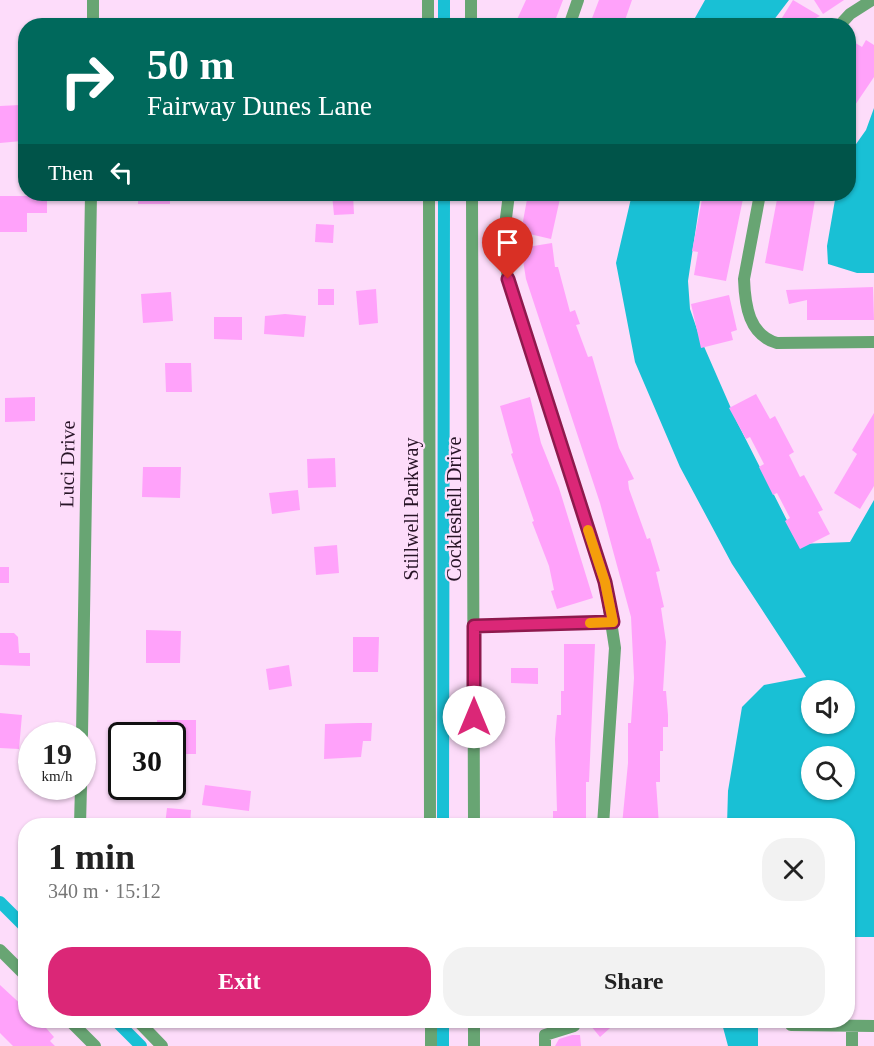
<!DOCTYPE html>
<html lang="en">
<head>
<meta charset="utf-8">
<style>
  :root { --surface:#fff; --page:#f2f2f2; --text:#222; --muted:#767676; --accent:#db2777 }
  body { margin:0; font-family:Georgia,serif; background:var(--page); color:var(--text); height:100vh; display:flex; flex-direction:column; font-size:22px; white-space:nowrap }
  * { box-sizing:border-box; margin:0 }
  p { font-size:20px; color:var(--muted) }
  .icon { flex:none; width:33px; height:33px; fill:none; stroke:currentColor; stroke-width:2; stroke-linecap:round; stroke-linejoin:round }
  .map { position:relative; flex:1; overflow:hidden }
  .panel { position:absolute; left:18px; top:818px; width:837px; height:210px; display:flex; flex-direction:column; background:var(--surface); border-radius:24px; box-shadow:0 2px 4px #0004 }
  .panel>* { flex:none }
  .top-card { position:absolute; left:18px; top:18px; width:838px; height:183px; border-radius:24px; box-shadow:0 2px 4px #0004; background:#00695c; color:#fff; overflow:hidden }
  .controls { position:absolute; left:801px; top:680px; display:grid; gap:12px }
  .controls a { display:grid; place-items:center; width:54px; height:54px; border-radius:50%; background:var(--surface); box-shadow:0 2px 4px #0004; font-size:30px }
  .speed { position:absolute; left:18px; top:722px; display:flex; gap:12px; font-size:30px; font-weight:700; text-align:center }
  .speed>* { display:grid; place-content:center; width:78px; height:78px; border-radius:50%; background:var(--surface); box-shadow:0 2px 4px #0004; line-height:1 }
  .speed small { font-size:15px; font-weight:400 }
  .speed .limit { border:3px solid #111; border-radius:9px; background:#fff; color:#111 }
  .pin { position:absolute; display:grid; place-items:center; width:51px; height:51px; color:#fff; margin:-62px -26px; border-radius:50% 50% 50% 0; rotate:-45deg; box-shadow:0 0 6px #0007 }
  .pin .icon { rotate:45deg }
  .me { position:absolute; width:66px; margin:-33px; rotate:0deg; stroke-linejoin:round; filter:drop-shadow(0 0 4px #0008) }
  .turn { display:flex; align-items:center; gap:21px; height:126px; padding:0 30px; font-size:27px }
  .turn .icon { width:78px; height:78px; stroke-width:2.5 }
  .turn b { display:block; font-size:42px; line-height:51px }
  .then { display:flex; align-items:center; height:57px; padding:0 30px; background:#0003; gap:12px; font-size:22px }
  .round { display:grid; place-items:center; flex:none; width:63px; height:63px; border-radius:24px; background:var(--page) }
  .head { display:flex; align-items:center; justify-content:space-between; height:102px; padding:0 30px }
  h1 { font-size:36px; font-weight:800; line-height:45px }
  .button { display:flex; gap:12px; margin-top:auto; padding:12px 30px }
  .button a { flex:1; height:69px; border-radius:24px; background:var(--accent); color:#fff; font-size:24px; font-weight:800; line-height:69px; text-align:center }
  .button a+a { background:var(--page); color:var(--text) }
  .map>svg:first-child { display:block }
</style>
</head>
<body>
<div class="map">
<svg width="874" height="1046" viewBox="0 0 874 1046">
  <rect width="100%" height="100%" fill="#fddcfa"/>
  <path fill="#19c0d5" fill-rule="evenodd" d="M705,0H789L770,25H691Z
    M874,108V273H857L828,264L827,246L836,194H849V154L866,130Z
    M632,194H701L688,281L690,309L699,335L737,422L799,544L850,542L874,500V937H848V825H727L728,791L742,707L764,685L806,677L732,564L680,467L635,362L616,263ZM812,690H844V723H812ZM812,756H844V789H812Z
    M721,1020H758V1046H728Z"/>
  <g fill="none" stroke-linecap="round" stroke-linejoin="round">
    <path stroke="#19c0d5" stroke-width="12" d="M444,26V0
      M443,825L444,194
      M0,902L26,928
      M115,1020L141,1046
      M443,1046V1020"/>
  </g>
  <path fill="#ffa2fa" d="M526,0H563L553,26H514Z
    M599,0H632L623,26H589Z
    M793,0L820,16L812,20L821,26H777Z
    M814,0H844L823,14Z
    M849,39L862,47L866,40L874,45V77L849,114Z
    M20,105L22,141L0,143V106Z
    M138,194H170V204H138Z
    M332,194H353L354,214L334,215Z
    M528,194H561L551,239L521,232Z
    M703,194H744L726,281L694,275L698,252L692,251Z
    M778,194H816L803,271L765,263Z
    M0,196H47V213H27V232H0Z
    M316,224L334,225L333,243L315,242Z
    M552,243L555,267H558L570,312L575,310L580,324L576,325L588,357L592,356L619,448L634,479L628,481L629,489L647,539L650,538L660,571L656,572L664,607L661,608L666,642L663,691H666L668,715V727H663V751H660V782H656L659,825H622L628,763V723H631L634,678L631,617L600,503L526,279L521,248Z
    M873,287L874,320H807V300L789,304L786,290Z
    M318,289H334V305H318Z
    M376,289L378,323L359,325L356,291Z
    M171,292L173,321L143,323L141,294Z
    M729,295L737,330L731,332L733,340L701,348L691,304Z
    M285,314L306,316L304,337L264,334L265,316Z
    M214,317H242V340L214,339Z
    M165,363H191L192,392H166Z
    M756,394L770,419L775,416L794,452L789,455L800,477L804,475L823,510L818,512L830,534L800,549L785,521L790,518L777,493L773,495L759,467L764,464L750,437L746,439L729,408Z
    M35,397V421L5,422V398Z
    M530,397L541,443L559,488L593,598L557,609L551,591L554,590L549,566L532,522L534,521L511,454L513,453L500,406Z
    M874,413V486L860,509L834,493L857,454L852,450Z
    M335,458L336,487L308,488L307,459Z
    M143,467H181L180,498L142,497Z
    M298,490L300,510L272,514L269,493Z
    M337,545L339,573L316,575L314,547Z
    M0,567H9V583H0Z
    M146,630L181,631L180,663H146Z
    M0,633H14L18,637L19,653H30V666L0,665Z
    M353,637H379L378,672H353Z
    M564,644H595L589,782H586V825H553V811H557L555,739L557,715H561V691H564Z
    M289,665L292,686L269,690L266,669Z
    M511,668H538V684L511,683Z
    M0,713L22,715L19,749L0,748Z
    M157,720H196V754H172V735H157Z
    M358,723H372L371,741H363L361,757L324,759L325,724Z
    M205,785L251,791L249,811L202,805Z
    M167,808L191,810L190,825H165Z
    M0,985L26,1009V1020H39L54,1037L50,1041L55,1046H13L0,1033Z
    M586,1020H619L600,1037Z
    M572,1035H580L581,1046H555L559,1039Z"/>
  <g fill="none" stroke-linecap="round" stroke-linejoin="round">
    <path stroke="#68a573" stroke-width="12" d="M428,0V26
      M471,0V26
      M93,26V0
      M569,26L578,0
      M839,26L850,14L872,0
      M429,194L430,825
      M472,194L474,825
      M509,194L503,242L508,279L605,582L615,648L603,825
      M760,194L744,279C745,306 749,335 777,343L874,342
      M474,626L613,622
      M82,735L91,194
      M80,825L81,786
      M0,950L26,976
      M69,1020L95,1046
      M137,1020L162,1046
      M431,1020V1046
      M791,1025L874,1026
      M474,1046V1020
      M545,1046V1035L574,1026L576,1020
      M852,1046V1026"/>
  </g>
  <g fill="none" stroke-linecap="round" stroke-linejoin="round">
    <g stroke="#8e194d" stroke-width="15">
      <path id="route" d="M474,717V626L613,622L605,582L508,279"/>
    </g>
    <use href="#route" stroke="#db2777" stroke-width="10"/>
    <path stroke="#f59e0b" stroke-width="10" d="M588,530L605,582L613,622L590,623"/>
  </g>
  <g text-anchor="middle" stroke-width="4.5" stroke-linejoin="round" paint-order="stroke">
    <g font-size="20" fill="#261325" stroke="#fddcfa">
      <text transform="translate(67 464) rotate(-89)" y="7">Luci Drive</text>
      <text transform="translate(411 509) rotate(-90)" y="7">Stillwell Parkway</text>
      <text transform="translate(454 509) rotate(-90)" y="7">Cockleshell Drive</text>
    </g>
  </g>
</svg>
<div class="controls">
<a><svg class="icon" aria-label="sound" viewBox="0 0 24 24"><path d="M4 9h4l5-4v14l-5-4H4zM17 9q2 3 0 6"/></svg></a>
<a><svg class="icon" aria-label="search" viewBox="0 0 24 24"><circle cx="10" cy="10" r="6"/><path d="M15 15l6 6"/></svg></a>
</div>
<div class="speed"><div>19<small>km/h</small></div><div class="limit">30</div></div>
<div class="pin" style="left:508px;top:279px;background:#d93025"><svg class="icon" aria-label="arrive" viewBox="0 0 24 24"><path d="M6 21V4h12l-3 4 3 4H6"/></svg></div>
<svg class="me" style="left:474px;top:717px" viewBox="-20 -20 40 40"><circle r="19" fill="#fff"/><path d="M0-13L10 11 0 6-10 11z" fill="#db2777"/></svg>
<div class="top-card">
<div class="turn"><svg class="icon" aria-label="right" viewBox="0 0 24 24"><path d="M7 20v-9h11M14 6l5 5-5 5"/></svg><div><b>50 m</b>Fairway Dunes Lane</div></div>
<div class="then">Then<svg class="icon" aria-label="left" viewBox="0 0 24 24"><path d="M17 20v-9H6M10 6l-5 5 5 5"/></svg></div>
</div>
<section class="panel">
<div class="head"><div><h1>1 min</h1><p>340 m · 15:12</p></div><a class="round"><svg class="icon" aria-label="close" viewBox="0 0 24 24"><path d="M6 6l12 12M18 6L6 18"/></svg></a></div>
<div class="button"><a>Exit</a><a>Share</a></div>
</section>
</div>
</body>
</html>
